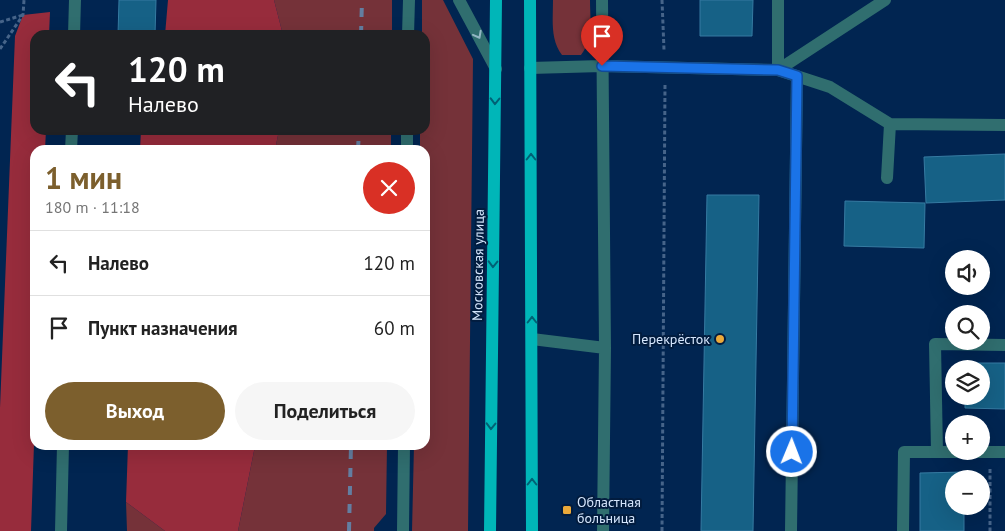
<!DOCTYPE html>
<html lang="ru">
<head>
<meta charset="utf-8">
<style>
  :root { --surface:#fff; --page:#f6f6f6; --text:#222; --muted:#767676; --line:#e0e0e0; --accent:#7c5f2d }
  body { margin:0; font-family:"PT Sans",sans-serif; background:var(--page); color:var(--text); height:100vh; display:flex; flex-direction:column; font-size:19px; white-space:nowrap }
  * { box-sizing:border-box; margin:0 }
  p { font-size:16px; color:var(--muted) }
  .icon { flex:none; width:28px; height:28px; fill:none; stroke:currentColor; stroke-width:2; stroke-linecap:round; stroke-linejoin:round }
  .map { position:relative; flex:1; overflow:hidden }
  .side { position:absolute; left:30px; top:145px; width:400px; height:305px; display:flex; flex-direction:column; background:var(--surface); border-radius:15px; box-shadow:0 5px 20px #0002 }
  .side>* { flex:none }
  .banner { position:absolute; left:30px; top:30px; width:400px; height:105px; border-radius:15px; box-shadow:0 5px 20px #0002; background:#202124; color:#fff; overflow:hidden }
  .buttons { position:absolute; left:945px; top:250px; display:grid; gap:10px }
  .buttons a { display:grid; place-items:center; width:45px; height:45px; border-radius:50%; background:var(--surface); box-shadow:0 5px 20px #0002; font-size:25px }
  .pin { position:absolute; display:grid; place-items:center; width:42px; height:42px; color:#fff; margin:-51px -21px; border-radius:50% 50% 50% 0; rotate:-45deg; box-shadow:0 0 5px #0007 }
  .pin .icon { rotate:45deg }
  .me { position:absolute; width:55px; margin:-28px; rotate:1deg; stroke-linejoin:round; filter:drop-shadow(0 0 4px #0008) }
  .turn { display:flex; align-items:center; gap:18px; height:105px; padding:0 15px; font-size:22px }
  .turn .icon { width:65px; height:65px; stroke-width:2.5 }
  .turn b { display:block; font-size:35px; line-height:42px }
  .round { display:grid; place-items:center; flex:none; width:52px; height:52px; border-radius:26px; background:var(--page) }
  .summary { display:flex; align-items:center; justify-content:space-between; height:85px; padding:0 15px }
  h1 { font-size:30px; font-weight:600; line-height:38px; color:var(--accent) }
  .button { display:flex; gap:10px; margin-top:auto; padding:10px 15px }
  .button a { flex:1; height:58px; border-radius:30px; background:var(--accent); color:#fff; font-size:20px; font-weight:600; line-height:58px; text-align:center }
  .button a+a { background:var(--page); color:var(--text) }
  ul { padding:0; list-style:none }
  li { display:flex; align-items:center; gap:15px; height:65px; padding:0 15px; border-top:1px solid var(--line) }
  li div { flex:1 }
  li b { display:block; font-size:19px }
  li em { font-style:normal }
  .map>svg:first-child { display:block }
</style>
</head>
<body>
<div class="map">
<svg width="1005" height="531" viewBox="0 0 1005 531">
  <rect width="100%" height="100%" fill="#012551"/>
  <path fill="#753239" d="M274,0H392V35H283Z
    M422,0H443L473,59L468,531H412L414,445H425V150H420V130H425V35H422Z
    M553,0H590C590,20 594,38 581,55H562C550,39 553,19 553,0Z
    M279,130H391V150H275Z
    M258,445H387L386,514L374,528V531H238L254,451Z
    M126,502L165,531H127Z"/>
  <path fill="#972c3c" d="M168,0H274L283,35H165Z
    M50,12L49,35H35V130H46L45,150H35V415L31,531H0V408L15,36L23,15Z
    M141,130H279L275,150H140Z
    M128,445H258L254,451L238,531H165L126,502Z"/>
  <path fill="#166186" stroke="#367ba2" d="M119,0H156L155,35H118Z
    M700,0H753L752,36H700Z
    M1005,154V200L926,203L924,157Z
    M707,195H759L753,531H701Z
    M845,201L925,203L924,248L844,246Z
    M965,363H1005V409L965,408V396H981V369H965Z
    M964,472V479H954V506H964V531H920V473Z"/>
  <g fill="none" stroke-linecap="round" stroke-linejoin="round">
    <path stroke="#466489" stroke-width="3" stroke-dasharray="4 2.5" stroke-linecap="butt" d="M662,0L664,50
      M0,22L23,15
      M0,49L23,15L24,0
      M990,469V531
      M662,531L665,84"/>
    <path stroke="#306e6f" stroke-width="12" d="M602,0L605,348L603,531
      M778,0V70
      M530,68L602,66L778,70L830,87L890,124L1005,125
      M778,70L885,0
      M887,178L890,124
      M532,339L605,348
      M937,452L935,344L1005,345
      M791,531L797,76
      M903,531L904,452H1005"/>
    <path stroke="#306e6f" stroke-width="12" d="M459,0L496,69
      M74,35L75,0
      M408,35L409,0
      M71,150L72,130
      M407,150V130
      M61,531L63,445
      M403,531L404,445"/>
    <path stroke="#00b6b8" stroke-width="12" d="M530,0L532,531
      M490,531L496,0"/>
    <path stroke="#637ea1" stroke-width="4" stroke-dasharray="9 9" stroke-linecap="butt" d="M361,35L362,0
      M358,150L359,130
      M349,531L351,445"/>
  </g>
  <defs><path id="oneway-chevron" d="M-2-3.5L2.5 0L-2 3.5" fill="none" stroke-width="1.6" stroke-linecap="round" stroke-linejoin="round" transform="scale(1.25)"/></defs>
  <use stroke="#93b6c4" href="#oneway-chevron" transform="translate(478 35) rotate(62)"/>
  <g stroke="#016175">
    <use href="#oneway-chevron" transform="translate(495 101) rotate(91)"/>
    <use href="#oneway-chevron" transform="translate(531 157) rotate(-90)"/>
    <use href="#oneway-chevron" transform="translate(493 264) rotate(91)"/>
    <use href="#oneway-chevron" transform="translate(532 320) rotate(-90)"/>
    <use href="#oneway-chevron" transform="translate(491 426) rotate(91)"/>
    <use href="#oneway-chevron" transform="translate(532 482) rotate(-90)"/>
  </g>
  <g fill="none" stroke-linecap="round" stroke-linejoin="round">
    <g stroke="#114b97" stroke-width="12">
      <path id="route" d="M602,66L778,70L797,76L792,452"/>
    </g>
    <use href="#route" stroke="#1a73e8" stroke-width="9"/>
  </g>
  <g fill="#eba93a" stroke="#021c3e" stroke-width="2">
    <circle cx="720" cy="339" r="5"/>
    <rect x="562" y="505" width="10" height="10" rx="2.5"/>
  </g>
  <g text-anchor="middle" stroke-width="4" stroke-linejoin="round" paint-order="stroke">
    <g font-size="14" fill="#d5e6fd" stroke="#021c3e">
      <text transform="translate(478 265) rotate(-89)" y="5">Московская улица</text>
    </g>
    <g font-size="14" fill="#d5e6fd" stroke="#021c3e" text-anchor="end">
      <text x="710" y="344">Перекрёсток</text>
      <text x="577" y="507" text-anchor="start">Областная<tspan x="577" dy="16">больница</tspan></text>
    </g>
  </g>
</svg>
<div class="buttons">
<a><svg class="icon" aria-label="sound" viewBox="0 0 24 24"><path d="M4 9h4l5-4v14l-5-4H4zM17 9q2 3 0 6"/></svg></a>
<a><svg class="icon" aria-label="search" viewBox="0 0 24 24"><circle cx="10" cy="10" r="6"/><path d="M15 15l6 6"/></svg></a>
<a><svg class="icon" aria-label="layers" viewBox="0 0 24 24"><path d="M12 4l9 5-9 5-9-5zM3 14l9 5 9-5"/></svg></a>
<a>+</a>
<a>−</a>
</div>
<div class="pin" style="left:602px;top:66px;background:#d93025"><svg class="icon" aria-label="arrive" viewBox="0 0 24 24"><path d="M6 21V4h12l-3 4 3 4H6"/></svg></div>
<svg class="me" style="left:792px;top:452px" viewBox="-20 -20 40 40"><circle r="17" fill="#1a73e8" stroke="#fff" stroke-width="3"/><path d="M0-11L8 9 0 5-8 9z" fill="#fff"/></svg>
<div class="banner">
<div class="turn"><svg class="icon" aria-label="left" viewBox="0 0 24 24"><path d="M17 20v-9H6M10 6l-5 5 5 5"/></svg><div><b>120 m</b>Налево</div></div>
</div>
<section class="side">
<div class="summary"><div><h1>1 мин</h1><p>180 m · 11:18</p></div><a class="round" style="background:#d93025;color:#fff"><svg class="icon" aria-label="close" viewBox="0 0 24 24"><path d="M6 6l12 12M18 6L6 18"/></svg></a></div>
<ul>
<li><svg class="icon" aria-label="left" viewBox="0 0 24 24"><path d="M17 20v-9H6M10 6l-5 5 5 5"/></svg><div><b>Налево</b></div><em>120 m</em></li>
<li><svg class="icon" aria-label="arrive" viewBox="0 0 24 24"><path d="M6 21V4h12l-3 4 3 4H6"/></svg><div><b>Пункт назначения</b></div><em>60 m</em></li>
</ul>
<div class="button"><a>Выход</a><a>Поделиться</a></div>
</section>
</div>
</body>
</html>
